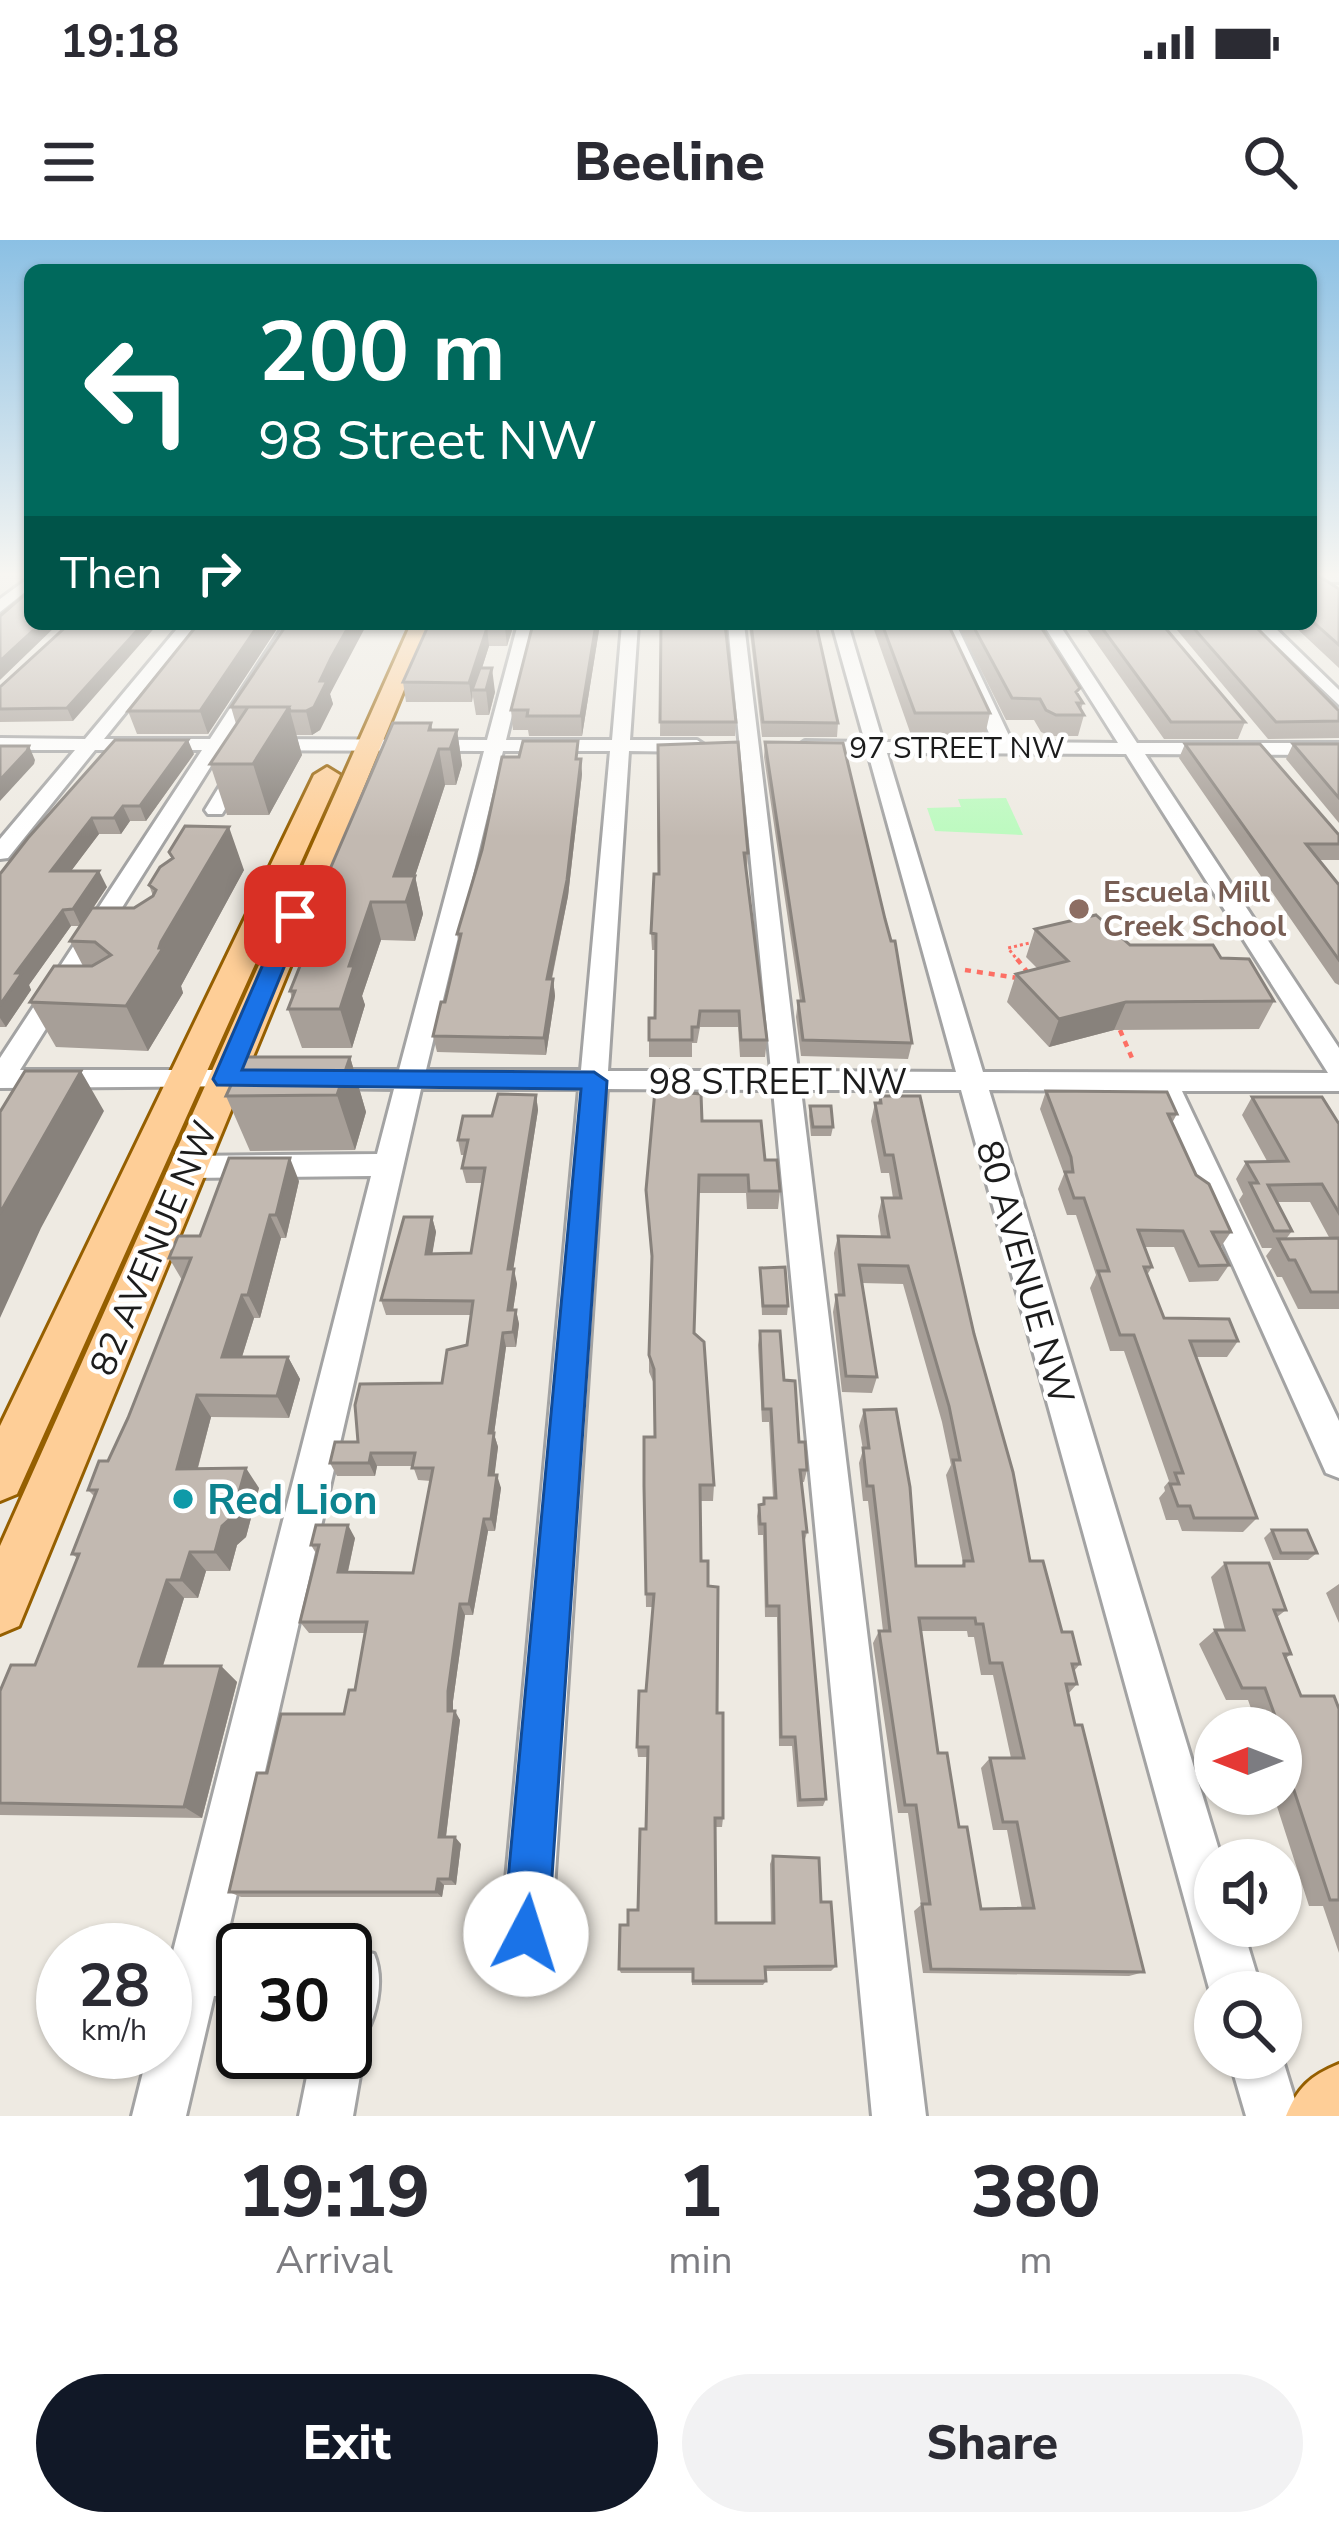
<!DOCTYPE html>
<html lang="en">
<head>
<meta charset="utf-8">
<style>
  :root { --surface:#fff; --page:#f2f2f3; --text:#2b2b33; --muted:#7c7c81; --accent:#111827 }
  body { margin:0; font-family:"Nunito Sans",sans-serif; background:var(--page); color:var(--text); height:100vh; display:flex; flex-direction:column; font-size:45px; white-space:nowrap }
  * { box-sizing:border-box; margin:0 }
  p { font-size:39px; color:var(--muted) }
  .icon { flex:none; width:66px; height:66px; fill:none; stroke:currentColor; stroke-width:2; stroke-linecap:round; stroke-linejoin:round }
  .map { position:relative; height:1876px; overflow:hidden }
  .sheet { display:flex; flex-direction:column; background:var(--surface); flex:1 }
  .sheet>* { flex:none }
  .guide { position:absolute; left:24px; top:24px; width:1293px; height:366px; border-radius:18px; box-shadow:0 3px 9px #0004; background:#00695c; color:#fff; overflow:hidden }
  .needle { width:78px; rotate:270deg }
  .tools { position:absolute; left:1194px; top:1467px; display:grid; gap:24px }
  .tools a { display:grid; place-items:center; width:108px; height:108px; border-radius:50%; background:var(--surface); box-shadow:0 3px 9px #0004; font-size:60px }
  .speed { position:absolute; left:36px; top:1683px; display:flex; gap:24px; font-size:60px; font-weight:700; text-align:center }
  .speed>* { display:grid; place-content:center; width:156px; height:156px; border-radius:50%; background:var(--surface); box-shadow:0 3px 9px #0004; line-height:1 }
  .speed small { font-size:30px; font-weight:400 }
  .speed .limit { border:6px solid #111; border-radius:18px; background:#fff; color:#111 }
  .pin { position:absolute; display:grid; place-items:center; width:102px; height:102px; color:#fff; margin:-51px; border-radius:24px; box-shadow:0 6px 18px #0006 }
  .me { position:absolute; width:132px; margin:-66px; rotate:5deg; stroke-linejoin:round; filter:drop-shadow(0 0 9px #0008) }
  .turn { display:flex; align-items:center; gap:42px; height:252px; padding:0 36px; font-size:54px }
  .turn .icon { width:156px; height:156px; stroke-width:2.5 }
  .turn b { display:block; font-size:84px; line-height:102px }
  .then { display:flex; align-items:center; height:114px; padding:0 36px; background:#0003; gap:24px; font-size:45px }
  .eta { display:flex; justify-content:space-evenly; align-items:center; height:204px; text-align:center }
  .eta b { font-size:72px; font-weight:800; line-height:84px }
  .button { display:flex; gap:24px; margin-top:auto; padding:24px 36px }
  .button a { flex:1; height:138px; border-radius:72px; background:var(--accent); color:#fff; font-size:48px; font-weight:800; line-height:138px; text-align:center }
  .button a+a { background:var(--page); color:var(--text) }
  .status { display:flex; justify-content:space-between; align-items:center; height:84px; padding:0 60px; background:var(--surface); direction:ltr }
  .status svg { height:33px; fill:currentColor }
  header { display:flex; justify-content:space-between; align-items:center; height:156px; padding:0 36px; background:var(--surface); font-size:54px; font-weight:800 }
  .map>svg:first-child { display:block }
</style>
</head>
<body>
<div class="status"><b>19:18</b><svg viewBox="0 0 49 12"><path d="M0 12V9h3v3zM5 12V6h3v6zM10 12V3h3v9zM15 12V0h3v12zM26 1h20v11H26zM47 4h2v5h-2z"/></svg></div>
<header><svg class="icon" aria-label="menu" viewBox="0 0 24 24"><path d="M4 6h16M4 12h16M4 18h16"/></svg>Beeline<svg class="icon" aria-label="search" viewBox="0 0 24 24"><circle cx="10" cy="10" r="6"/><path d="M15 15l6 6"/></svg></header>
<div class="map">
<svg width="1339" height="1876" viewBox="0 0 1339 1876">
  <rect width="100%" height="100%" fill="#eeeae2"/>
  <path fill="#bcfabf" d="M1006,558L1023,595L935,591L927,568L961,567L958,559Z"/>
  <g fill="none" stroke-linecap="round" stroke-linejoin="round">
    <g stroke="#a3a3a3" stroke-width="6">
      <path id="minor" d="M1311,334H1339V342H1311Z
        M30,337V348L0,372V359Z
        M181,384H197L104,499H210L285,384H301L228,499L487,500L518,384H534L506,500H612L622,384H638L630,500H697L706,506L697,512L629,511L608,831H771L728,384H744L798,831L956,832L868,513H805L796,507L805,501L865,502L832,384H848L883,502H993L940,384H956L1012,502L1118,503L1043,384H1059L1137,503H1339V515L1145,514L1339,808V851H1182L1339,1181V1238L1326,1233L1155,851L989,850L1222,1620H1215V1686H1242L1262,1752H1215V1763L1210,1752L961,850H801L926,1876H872L773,850L607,849L551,1694L544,1712L526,1719L508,1712L501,1694L579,849H421L225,1706L254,1710H243V1756H214L186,1876H132L148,1812H165L168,1731L371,936L188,938L177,935L173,927L177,919L188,916L377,914L394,849L319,848L305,839L319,830H399L484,511L221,510L20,830H247L261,839L257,846L0,848V818L202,510H95L8,618L0,619V599L75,510H0V498L85,499ZM503,511H610L581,830H426ZM887,513L1126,514L1328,833L983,832Z
        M1254,384H1271L1339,450V465Z
        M235,521L252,525L222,574H208L205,570Z
        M345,1707L374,1714C385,1740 377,1780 360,1802L364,1812L353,1876H299L312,1812H345V1710H337Z
        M1281,1814L1300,1876H1246L1229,1818H1281Z"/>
    </g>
    <g stroke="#955f00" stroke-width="6">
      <path id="major" d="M411,384H431L19,1386L0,1394V1306Z
        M327,527L340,535L17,1254L0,1261V1186L314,535Z
        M1339,1824V1876H1286C1298,1847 1310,1836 1339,1824Z"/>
    </g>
    <path stroke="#fd6f64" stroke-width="3" stroke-dasharray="3 3" stroke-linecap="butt" d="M1019,722L1008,708L1034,702"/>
    <path stroke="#fd6f64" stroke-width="4.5" stroke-dasharray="6 6" stroke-linecap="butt" d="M1017,719L1029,734
      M965,730L1018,738
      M1120,790L1132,818"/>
    <use href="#minor" fill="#fff" fill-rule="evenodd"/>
    <use href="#major" fill="#fece97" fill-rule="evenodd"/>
  </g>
  <path fill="#a79f98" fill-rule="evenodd" d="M1311,334L1339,349V428L1292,384H1311Z
    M69,384L73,481L0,482V447Z
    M198,384H280L208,494H137L128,471Z
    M429,384H514L507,406H489L482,428L495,452L489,475H476L473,457L472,462H406L403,442Z
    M600,384L582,496H529L528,490H513L511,470Z
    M661,384L736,482L735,496H660Z
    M749,384H816L838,483L837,497H762Z
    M872,384H948L990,473L985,495H911Z
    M958,384H1039L1083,463L1081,469L1084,475L1078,496H1050L1041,492L1034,480H1006Z
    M1083,384H1162L1245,482L1238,499H1164Z
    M1172,384H1253L1339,471V498L1268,499Z
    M336,440L330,454L333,464L320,490L312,495H296L302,515L269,575H227L210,524L236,484L231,467Z
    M432,490H457L462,525L456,545H445L415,636L423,674L415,701L381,700L362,756L365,765L352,808H302L288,769L292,759L290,751L300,725L297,716Z
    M765,502L912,803L908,819L801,816L796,777L798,761H800L764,517Z
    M1185,504L1339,595V620H1319L1339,645V745L1335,743L1179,518Z
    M1293,504H1339V583L1286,519Z
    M194,514L146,581H130L121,594H99L71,631L107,647L93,668H134L153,656L149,645L172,619L169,612L244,630L181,746L183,753L148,811L56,807L30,762L83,726L70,701L80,686H71L29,745L31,750L6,787H0V634Z
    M579,519L582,534L568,656L552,739H553L555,756L546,815L437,812L433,796L445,762L459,705L457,694Z
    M748,613L747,629H746L767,800L765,817H740L738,787H700L697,803H692V817H649V778H655V710H652L651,693L654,634Z
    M1035,689L1221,718L1274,761L1259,789L1114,790L1049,807L1007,762L1016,734L1038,729L1026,717Z
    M350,817L366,872L355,910L250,911L226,856Z
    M1046,851L1177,874L1172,883L1196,935L1231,992L1220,1008L1229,1025L1218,1041L1189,1042L1174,1007H1144L1152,1027L1147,1035L1164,1078L1238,1101L1227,1117H1196L1257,1278L1243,1292L1182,1291L1178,1280H1166L1159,1258L1165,1251L1164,1247L1169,1241L1124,1111H1110L1090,1048L1096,1035L1076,975H1067L1058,949L1064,934L1040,869Z
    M536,855L538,870L513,1029L517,1044L513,1070H516L519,1084L516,1107H506L494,1194L498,1207L494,1235L501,1248L495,1291H488L473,1375H465L453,1461V1471L460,1480L446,1597L461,1604L456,1645H444L442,1657H241L229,1652L267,1533L344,1474L355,1450L365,1393H309L300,1382L317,1315L311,1305L355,1298L348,1332L413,1333L431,1241L418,1240L413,1226H377L375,1236H337L330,1223L442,1143L467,1105L471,1075H386L381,1060L432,977L436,992L432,1013H471L483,943H466L462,928L465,915H461L458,900L492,876Z
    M880,856L974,1094L1030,1321L1062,1392L1080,1424L1074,1431L1077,1444L1068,1454L1075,1485L1144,1732L1129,1736L923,1733L914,1671L921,1665L908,1573H898L873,1403L879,1391H883L868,1261H863L859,1223L863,1210L859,1186L864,1170L916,1326H961L963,1323L946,1235L951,1225L942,1182L903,1044L862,1043L877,1137L872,1153L842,1152L833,1072L836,1055H838L834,1013L838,996L881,997L878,976L882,958H893L889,933H881L871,881L875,863H878ZM921,1391H967L968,1397H974L981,1435H993L1011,1518H990L981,1528L993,1590H1007L1022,1669H981L938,1513Z
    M1252,857L1339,884V1069H1298L1282,1037H1277L1266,1016L1272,1008H1262L1239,960L1243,954L1236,939L1246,922L1267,921L1242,875ZM1277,962H1310L1330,999H1286L1292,991Z
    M810,866L833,887L831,896H811L809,876Z
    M702,881L765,920L780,951L778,969H747L746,953H698L694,1093L714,1245L713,1261H700L701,1321L708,1346L723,1578L722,1587H715L716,1683H771L770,1624L773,1616L821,1662L836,1726L831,1731H766V1741L763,1745H692V1733H621L619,1729L628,1685L638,1670L646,1589L648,1517H638L637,1507L646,1451L653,1367H646L644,1246L655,1197L654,1144L649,1132V1115L652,1026L646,950Z
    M299,941L286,998H281L260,1078H254L242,1117H288L300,1139L289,1178L211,1177L198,1228L259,1248L246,1297L237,1305L230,1331H206L198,1358H184L163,1426H221L237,1442L202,1578L0,1575V1451L35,1425L77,1318L72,1314L94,1256L88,1250L108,1221L128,1178L182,1040L169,1018L200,996Z
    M760,1028L788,1066L787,1075H762Z
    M760,1091L784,1140L807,1230L804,1242H802L807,1292L804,1304L826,1559L823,1566L797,1567L792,1506H779L777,1377H765L763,1295H758L757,1276L759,1265L763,1264L764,1258H773L769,1182H762L758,1105Z
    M1272,1290L1317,1313L1308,1320H1273L1264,1298Z
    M1225,1323L1286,1370L1277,1377L1291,1414L1286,1418L1301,1456L1339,1469V1713L1323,1666H1309L1273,1554H1281V1488H1258L1248,1460H1226L1199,1404L1215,1390H1225L1211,1337Z
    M1339,1344V1383L1326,1353Z"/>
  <path fill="#88827c" d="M40,384H58L0,440V421Z
    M143,384H158L73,481L67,468Z
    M259,384H280L208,494L200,471Z
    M350,384H367L330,454L333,464L320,490L312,495L306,471L331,418Z
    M507,384H514L507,406L505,388Z
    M596,384H600L582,496L581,476Z
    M487,388L489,406L475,450H472V462L469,443Z
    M492,428L495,452L489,475L486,450Z
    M289,467L302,515L269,575L253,524Z
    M431,483L436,516L439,509L445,545L415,636L423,674L415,701L406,662L394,636Z
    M457,490L462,525L456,545L450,509Z
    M188,500L194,514L146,581L140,566Z
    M29,506L35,520L34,524L0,561V540Z
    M581,519L582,534L568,656L548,756L547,739Z
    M123,566L130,581L121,594L114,578Z
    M92,578L99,594L59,647L51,631Z
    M229,587L244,630L181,746L183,753L148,811L126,766L161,702Z
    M99,631L107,647L81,686L73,669Z
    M371,662L381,700L362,756L365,765L352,808L340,769L349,726Z
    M63,670L71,686L29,745L31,750L6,787L0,778V765L16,733Z
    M553,739L555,756L546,815L544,798Z
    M1126,762L1114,790L1049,807L1059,779Z
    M350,817L366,872L355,910L337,855Z
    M81,831L104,871L41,988L0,1078V973Z
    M536,855L538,870L511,1044L508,1029Z
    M290,918L299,941L286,998L276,975Z
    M270,975L281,998L260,1078L248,1055Z
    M432,977L436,992L430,1028L426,1014Z
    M514,1029L517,1044L511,1084L508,1070Z
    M242,1055L254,1078L235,1139L222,1117Z
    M516,1070L519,1084L516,1107L513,1092Z
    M503,1093L506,1107L494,1194L498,1207L493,1248L489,1235V1193Z
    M288,1117L300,1139L289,1178L277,1156Z
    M197,1155L211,1177L192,1249L177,1229Z
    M371,1213L377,1226L375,1236L369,1223Z
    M246,1228L259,1248L246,1297L237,1305L230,1331L215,1312L222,1286Z
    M497,1235L501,1248L495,1291L491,1279Z
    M484,1279L488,1291L473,1375L469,1364Z
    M348,1285L355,1298L345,1344L338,1332Z
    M190,1312L206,1331L198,1358L181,1340Z
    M167,1340L184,1358L158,1441L139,1426Z
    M460,1364L465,1375L453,1461V1480L448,1471V1451Z
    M221,1426L237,1442L202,1578L184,1567Z
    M455,1471L460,1480L445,1604L439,1597Z
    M455,1597L461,1604L456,1645L450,1639Z
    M438,1639L444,1645L442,1657L436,1652Z"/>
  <path fill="#c2b9b1" stroke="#88827c" stroke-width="3" fill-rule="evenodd" d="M1311,334H1316L1339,349V405L1311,380Z
    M30,350V384H40L0,421V376Z
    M69,384H143L67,468L0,469V447Z
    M198,384H259L200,471H128Z
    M287,384H350L331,418L320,441H327L314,467L306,471H290L289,467H231Z
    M429,384H507L505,388H487L469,443L403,442Z
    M533,384H596L581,476H527L528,470H511Z
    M661,384H725L736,482H660Z
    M751,384H816L838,483L763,482Z
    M882,384H948L990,473H915Z
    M972,384H1039L1080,448L1076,452L1083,463H1077L1084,475H1056L1046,470L1040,459L1012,458Z
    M1099,384H1162L1245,482H1171Z
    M1190,384H1253L1339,471V481L1276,482Z
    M480,428H492L486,450H472Z
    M248,467H289L253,524H210Z
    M393,483H431L429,490H457L450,509H439L394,636H415L406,662H371L349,726H354L340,769H288L295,751H290L304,716H297L318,657Z
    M115,500H188L140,566H123L114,578H92L51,631H99L73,669L63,670L16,733H22L0,765V634L28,598Z
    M523,501H578L576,519H581L567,640L547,739H553L544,798L433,796L441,762H445L461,694H457L482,610L502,517H519Z
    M738,502L748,613H744L767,800H741L739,771H700L698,787H692V800H649V778H655L656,694L651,693L654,634H659L658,505Z
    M765,502L843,503L885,679L891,701H895L912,803L803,800L798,761H804Z
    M1185,504H1260L1339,595V604H1306L1339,645V720Z
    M1293,504H1339V558Z
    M0,506H29L27,511L0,540Z
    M185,586L229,587L161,702L159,708H163L126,766L30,762L54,726H92L111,715L95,702L70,701L92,668H134L153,656L156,650L149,645L160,627L173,618L169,612Z
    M1096,675L1130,705H1213L1221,718L1249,719L1274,761L1126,762L1059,779L1016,734L1068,721L1035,689Z
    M244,817H350L337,855L226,856Z
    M25,831H81L0,973V872Z
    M655,850L701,854L702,881H761L765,920H777L780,951H749L748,935H699L694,1093L704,1102L714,1245H700L701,1321H708V1346L718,1347L717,1473H723V1578H715L716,1683H774L773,1616L819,1618L821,1662H831L836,1726L765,1727L766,1741H693V1729H619L620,1685H628V1670H638L640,1589H646L648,1507H637L639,1451H646L654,1354H646L644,1246V1197H655L654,1129L649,1115L652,1016L646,950Z
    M1046,851L1167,852L1177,874H1168L1196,935L1209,944L1231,992H1212L1229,1025L1199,1026L1183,991L1138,990L1152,1027H1144L1164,1078L1229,1079L1238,1101H1190L1257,1278H1194L1190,1266H1178L1170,1244H1179L1175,1233H1183L1134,1095H1120L1098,1031H1109L1084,958H1074L1065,932H1073L1071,917Z
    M498,854L536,855L508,1029H514L508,1070H516L513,1092L503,1093L489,1193H494L489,1235H497L491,1279H484L469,1364H460L448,1451V1471H455L439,1597H455L450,1639H438L436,1652H229L257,1533H267L281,1474H344L349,1450H355L367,1382H300L319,1305H311L316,1285H348L338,1332L413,1333L433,1228H412L415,1213H371L369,1223H330L335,1202H358L355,1165L360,1144L442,1143L447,1110L467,1105L473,1061L381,1060L404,977H432L426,1014L471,1013L485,928H462L468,900H458L463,876H492Z
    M880,856H920L974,1094L1013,1232L1030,1321H1043L1062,1392H1072L1080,1424H1072L1077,1444H1066L1075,1485H1082L1144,1732L931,1729L922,1664H930L916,1565H905L879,1391H890L873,1246H867L863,1208H869L864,1170L896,1169L910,1247L916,1326H964V1321H973L953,1220H960L949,1166L908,1026L859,1025L877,1137L846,1136L836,1055H844L838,996L889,997L882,958H901L893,915H885L875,863H881ZM919,1378H975L976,1384H983L990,1423H1002L1024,1518H990L1003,1582H1017L1034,1668L981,1669L967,1587H959L947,1513H938Z
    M1252,857H1322L1339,884V973L1322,944L1268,945L1292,991H1274L1250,943H1258L1246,922L1288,921Z
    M810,866H831L833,887H813Z
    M229,918H290L276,975H270L248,1055H242L222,1117H288L277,1156L197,1155L177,1229L246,1228L232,1277L222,1286L215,1312H190L181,1340H167L139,1426H221L184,1567L0,1563V1451L11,1425H35L79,1314H72L97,1250H88L99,1221H108L128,1178L191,1018H169L178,996H200Z
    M1339,998V1052H1311L1295,1020H1289L1278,999Z
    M785,1027L788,1066H763L760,1028Z
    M760,1091H780L784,1140L795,1141L799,1202H805L807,1230H800L807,1292H803L826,1559L800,1560L795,1497H781L779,1366H767L765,1284H760L759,1265L764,1264V1258H776L771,1169H763Z
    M1272,1290H1307L1317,1313H1281Z
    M1225,1323H1269L1286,1370H1274L1291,1414H1284L1301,1456H1334L1339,1469V1660H1330L1284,1520H1291L1265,1448H1242L1215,1390H1244Z"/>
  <linearGradient id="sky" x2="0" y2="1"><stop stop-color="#8bc0e4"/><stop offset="0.56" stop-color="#f7f6f2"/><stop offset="1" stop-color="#f7f6f2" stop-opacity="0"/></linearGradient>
  <rect width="1339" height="597" fill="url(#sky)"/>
  <path fill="#1a73e8" stroke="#114b97" stroke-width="3" d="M295,670L305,676L242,830L594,832L607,841L548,1694L542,1710L526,1717L510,1710L503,1694L581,849L217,845L213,839L284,676Z"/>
  <circle fill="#8d6e63" stroke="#fff" stroke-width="4.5" cx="1079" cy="669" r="12"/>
  <circle fill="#0f9aa8" stroke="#fff" stroke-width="4.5" cx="183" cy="1259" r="12"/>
  <g text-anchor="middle" stroke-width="9" stroke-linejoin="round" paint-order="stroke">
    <g font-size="30" fill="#1c1c1c" stroke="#fff">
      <text x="957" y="518">97 STREET NW</text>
    </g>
    <g font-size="30" font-weight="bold" fill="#785e54" stroke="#fff" text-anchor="start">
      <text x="1103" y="662">Escuela Mill<tspan x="1103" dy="34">Creek School</tspan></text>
    </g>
    <g font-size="36" fill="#1c1c1c" stroke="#fff">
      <text x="778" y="854">98 STREET NW</text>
      <text transform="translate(153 1008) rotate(-67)" y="13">82 AVENUE NW</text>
      <text transform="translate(1026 1032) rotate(74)" y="13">80 AVENUE NW</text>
    </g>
    <g font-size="42" font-weight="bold" fill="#0d838f" stroke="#fff" text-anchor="start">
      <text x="207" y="1274">Red Lion</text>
    </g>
  </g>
</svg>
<div class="tools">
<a><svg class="needle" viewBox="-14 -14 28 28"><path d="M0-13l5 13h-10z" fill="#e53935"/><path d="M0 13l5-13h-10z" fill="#7c7c81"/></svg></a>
<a><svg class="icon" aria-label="sound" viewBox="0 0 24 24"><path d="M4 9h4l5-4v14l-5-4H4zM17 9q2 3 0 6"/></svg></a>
<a><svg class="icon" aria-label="search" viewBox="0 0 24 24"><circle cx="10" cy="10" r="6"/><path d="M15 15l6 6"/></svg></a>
</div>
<div class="speed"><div>28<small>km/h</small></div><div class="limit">30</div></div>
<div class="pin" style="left:295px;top:676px;background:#d93025"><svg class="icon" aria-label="arrive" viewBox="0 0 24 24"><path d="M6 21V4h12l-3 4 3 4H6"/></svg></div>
<svg class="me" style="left:526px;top:1694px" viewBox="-20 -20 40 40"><circle r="19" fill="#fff"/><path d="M0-13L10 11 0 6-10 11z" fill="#1a73e8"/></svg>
<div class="guide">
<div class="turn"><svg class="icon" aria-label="left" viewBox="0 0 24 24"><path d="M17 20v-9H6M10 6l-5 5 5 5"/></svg><div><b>200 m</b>98 Street NW</div></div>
<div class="then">Then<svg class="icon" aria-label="right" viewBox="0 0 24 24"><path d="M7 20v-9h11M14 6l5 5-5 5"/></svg></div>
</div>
</div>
<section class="sheet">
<div class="eta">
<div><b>19:19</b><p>Arrival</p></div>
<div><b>1</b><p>min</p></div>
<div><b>380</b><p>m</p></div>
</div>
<div class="button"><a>Exit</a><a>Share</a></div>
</section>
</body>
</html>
